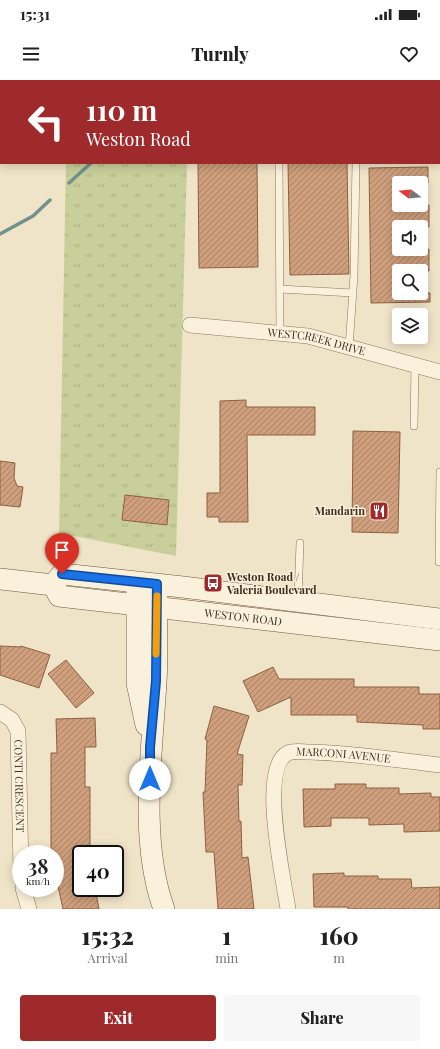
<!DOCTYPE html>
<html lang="en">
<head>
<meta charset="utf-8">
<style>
  :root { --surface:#fff; --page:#f6f6f6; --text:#222; --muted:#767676; --accent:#9e2a2b }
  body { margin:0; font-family:"Playfair Display",serif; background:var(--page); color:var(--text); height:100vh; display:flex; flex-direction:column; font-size:15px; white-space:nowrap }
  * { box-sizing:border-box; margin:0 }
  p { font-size:13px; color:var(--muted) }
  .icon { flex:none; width:22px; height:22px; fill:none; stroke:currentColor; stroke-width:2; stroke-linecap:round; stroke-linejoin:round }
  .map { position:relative; height:829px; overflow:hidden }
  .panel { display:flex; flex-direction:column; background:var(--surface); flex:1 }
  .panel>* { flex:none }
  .hud { position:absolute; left:0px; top:0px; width:440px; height:84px; box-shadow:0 2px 10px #0003; background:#9e2a2b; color:#fff; overflow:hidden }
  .needle { width:26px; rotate:286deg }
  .buttons { position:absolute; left:392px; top:96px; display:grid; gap:8px }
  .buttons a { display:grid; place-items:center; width:36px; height:36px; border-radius:4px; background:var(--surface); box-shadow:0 2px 10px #0003; font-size:20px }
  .speed { position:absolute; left:12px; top:765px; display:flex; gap:8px; font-size:20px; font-weight:700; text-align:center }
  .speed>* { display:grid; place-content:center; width:52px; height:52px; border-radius:50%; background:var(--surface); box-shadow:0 2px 10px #0003; line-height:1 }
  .speed small { font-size:10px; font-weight:400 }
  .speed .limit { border:2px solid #111; border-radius:6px; background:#fff; color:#111 }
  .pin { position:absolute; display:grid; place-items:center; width:34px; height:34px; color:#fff; margin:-41px -17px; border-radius:50% 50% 50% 0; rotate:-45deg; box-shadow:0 0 4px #0007 }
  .pin .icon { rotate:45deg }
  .me { position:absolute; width:44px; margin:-22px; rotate:0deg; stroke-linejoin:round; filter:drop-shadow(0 0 3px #0008) }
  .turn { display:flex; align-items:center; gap:14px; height:84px; padding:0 20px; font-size:18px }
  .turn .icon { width:52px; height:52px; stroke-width:2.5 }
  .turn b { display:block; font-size:28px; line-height:34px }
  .eta { display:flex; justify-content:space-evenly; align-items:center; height:68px; text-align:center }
  .eta b { font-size:24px; font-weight:800; line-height:28px }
  .cta { display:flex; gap:8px; margin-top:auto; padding:8px 20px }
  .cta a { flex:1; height:46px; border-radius:4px; background:var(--accent); color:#fff; font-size:16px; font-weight:800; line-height:46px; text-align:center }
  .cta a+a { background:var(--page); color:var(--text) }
  .status { display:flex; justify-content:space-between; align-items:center; height:28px; padding:0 20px; background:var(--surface); direction:ltr }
  .status svg { height:11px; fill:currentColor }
  header { display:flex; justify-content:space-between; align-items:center; height:52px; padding:0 20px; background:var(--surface); font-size:18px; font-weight:800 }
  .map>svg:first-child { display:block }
</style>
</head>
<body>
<div class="status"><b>15:31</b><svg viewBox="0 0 49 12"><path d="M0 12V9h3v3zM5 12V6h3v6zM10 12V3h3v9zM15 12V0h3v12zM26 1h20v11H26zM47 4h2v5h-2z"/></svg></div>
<header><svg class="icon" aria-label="menu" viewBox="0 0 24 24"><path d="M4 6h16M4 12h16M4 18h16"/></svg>Turnly<svg class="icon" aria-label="heart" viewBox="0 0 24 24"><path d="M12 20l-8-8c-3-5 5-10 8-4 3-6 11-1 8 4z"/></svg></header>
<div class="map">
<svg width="440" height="829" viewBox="0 0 440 829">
  <defs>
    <pattern id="grass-tufts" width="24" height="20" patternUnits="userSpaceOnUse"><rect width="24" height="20" fill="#c9cf9b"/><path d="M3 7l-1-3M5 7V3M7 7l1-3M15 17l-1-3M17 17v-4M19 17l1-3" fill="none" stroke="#aeb285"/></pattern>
    <pattern id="building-hatch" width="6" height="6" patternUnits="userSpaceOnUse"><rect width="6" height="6" fill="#cf9f7d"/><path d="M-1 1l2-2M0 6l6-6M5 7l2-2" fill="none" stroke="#a98266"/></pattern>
  </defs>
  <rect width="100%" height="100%" fill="#f0e4c8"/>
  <path fill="url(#grass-tufts)" d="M66,83H187L176,476L59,453Z"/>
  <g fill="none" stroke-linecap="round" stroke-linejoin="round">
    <path stroke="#6f938a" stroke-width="3.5" d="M173,1V0
      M69,103L91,83
      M0,154L33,136L50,120"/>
  </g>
  <path fill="url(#building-hatch)" stroke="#8d5f41" d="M198,83H257L258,187L199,188Z
    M288,83H347L349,194L290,195Z
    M428,87V103H399V125H429V147H399V169H429V191H399V213H430V222L371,223L369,88Z
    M246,320V327H315V355H247L248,442H219V437H207V413H220V321Z
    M353,351L400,352L398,453L352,452Z
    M0,381L15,383L14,398L17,406L23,407L20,427L0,425Z
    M125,415L169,420L167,445L122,440Z
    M0,566L21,567V566L50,575L39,608L0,595Z
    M66,580L94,613L76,628L48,594Z
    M273,587L279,599H354V607H419V614H440V649H423V645L357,642V635H291V617L258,632L243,601Z
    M214,626L249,636L237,674L243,675L242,705H238L239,742L241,741L242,778L248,777L254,829H218L214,772H206L203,712H205L207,660L205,659Z
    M95,638L96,667H85V707H90V771H88V774H81V808H95L99,829H63L58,806L55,771H51V673H57L56,639Z
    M335,704H366V708H399V714L431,713V717H440V751L404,752V744L369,745V738H331V746L304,747L303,709H335Z
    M344,793V796H378V799H411L412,808L440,807V829H348V827H314L313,794Z"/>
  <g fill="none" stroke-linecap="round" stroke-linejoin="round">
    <g stroke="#8d765c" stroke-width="8">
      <path id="lane" d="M279,83L280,253
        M280,209L353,213
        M349,268L354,195L356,83
        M414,346L415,285
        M439,482L440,392
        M298,519L300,463"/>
    </g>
    <g stroke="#8d765c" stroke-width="16">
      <g id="street">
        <path id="s1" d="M190,245L308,256L440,292"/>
        <path id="s2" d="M0,632L12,640L18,651L21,789"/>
        <path d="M23,808L29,829"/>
        <path id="s3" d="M288,829C284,801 258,687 288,673C294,670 303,672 309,672C353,673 396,680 440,685"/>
      </g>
    </g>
    <g stroke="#6f573f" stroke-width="22">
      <g id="secondary">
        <path d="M0,499L53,505"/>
        <path id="s4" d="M53,505L59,516L440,560"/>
        <path d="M53,505L62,494L183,507L440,539"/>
        <path d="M137,511V603L146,645"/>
        <path d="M157,514C156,543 158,573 156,602C152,673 139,761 164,829"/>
      </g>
    </g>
    <use href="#lane" stroke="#faf1dc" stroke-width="7"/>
    <use href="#street" stroke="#faf1dc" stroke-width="15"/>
    <use href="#secondary" stroke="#faf1dc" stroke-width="21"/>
  </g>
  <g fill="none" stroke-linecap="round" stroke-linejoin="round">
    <g stroke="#114b97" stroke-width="10">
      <path id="route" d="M62,494L157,504L156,601L150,667V699"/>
    </g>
    <use href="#route" stroke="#1a73e8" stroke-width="7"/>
    <path stroke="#f59e0b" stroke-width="7" d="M156,574L157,516"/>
  </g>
  <defs>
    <g id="restaurant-square" transform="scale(1)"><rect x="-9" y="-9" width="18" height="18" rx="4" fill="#9e2a2b" stroke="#f7eed8"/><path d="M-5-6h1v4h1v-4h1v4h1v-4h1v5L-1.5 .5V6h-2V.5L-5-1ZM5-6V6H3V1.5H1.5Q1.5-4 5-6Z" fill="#fff"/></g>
    <g id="bus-square" transform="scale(1)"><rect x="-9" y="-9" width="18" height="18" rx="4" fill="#9e2a2b" stroke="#f7eed8"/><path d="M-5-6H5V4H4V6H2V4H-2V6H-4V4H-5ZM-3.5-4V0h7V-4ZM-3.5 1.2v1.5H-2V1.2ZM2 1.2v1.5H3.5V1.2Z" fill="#fff"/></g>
  </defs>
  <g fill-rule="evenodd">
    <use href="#restaurant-square" x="379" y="431"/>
    <use href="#bus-square" x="213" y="503"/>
  </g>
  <g text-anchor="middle" stroke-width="3" stroke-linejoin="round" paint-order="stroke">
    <g font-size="11" fill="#3d2e20" stroke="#f7eed8">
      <text dy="4" stroke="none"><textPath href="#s1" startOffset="128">WESTCREEK DRIVE</textPath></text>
      <text dy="4" stroke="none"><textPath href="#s4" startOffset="198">WESTON ROAD</textPath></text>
      <text dy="4" stroke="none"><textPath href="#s3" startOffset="217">MARCONI AVENUE</textPath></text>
      <text dy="4" stroke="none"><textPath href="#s2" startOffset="82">CONTI CRESCENT</textPath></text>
    </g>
    <g font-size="11" font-weight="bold" fill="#3d2e20" stroke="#f7eed8" text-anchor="end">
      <text x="365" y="435">Mandarin</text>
      <text x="227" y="501" text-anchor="start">Weston Road /<tspan x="227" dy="13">Valeria Boulevard</tspan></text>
    </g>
  </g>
</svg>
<div class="buttons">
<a><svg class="needle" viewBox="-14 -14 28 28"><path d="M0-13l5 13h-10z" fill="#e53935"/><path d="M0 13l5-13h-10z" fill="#767676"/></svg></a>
<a><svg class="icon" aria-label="sound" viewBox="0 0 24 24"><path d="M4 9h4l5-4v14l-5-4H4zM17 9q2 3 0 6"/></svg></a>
<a><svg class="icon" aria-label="search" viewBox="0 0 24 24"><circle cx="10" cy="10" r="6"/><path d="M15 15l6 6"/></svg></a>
<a><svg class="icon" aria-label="layers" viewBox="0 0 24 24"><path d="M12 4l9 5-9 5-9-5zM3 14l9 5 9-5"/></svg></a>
</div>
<div class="speed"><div>38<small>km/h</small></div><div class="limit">40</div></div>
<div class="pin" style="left:62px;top:494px;background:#d93025"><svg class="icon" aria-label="arrive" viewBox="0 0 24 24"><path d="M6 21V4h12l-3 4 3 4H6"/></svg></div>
<svg class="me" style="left:150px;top:699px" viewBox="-20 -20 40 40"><circle r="19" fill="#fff"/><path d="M0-13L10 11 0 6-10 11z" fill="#1a73e8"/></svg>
<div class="hud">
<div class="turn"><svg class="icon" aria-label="left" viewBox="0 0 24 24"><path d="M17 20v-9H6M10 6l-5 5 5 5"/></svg><div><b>110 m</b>Weston Road</div></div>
</div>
</div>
<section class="panel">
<div class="eta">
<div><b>15:32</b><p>Arrival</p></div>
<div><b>1</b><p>min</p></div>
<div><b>160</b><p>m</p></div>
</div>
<div class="cta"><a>Exit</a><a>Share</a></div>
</section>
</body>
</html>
